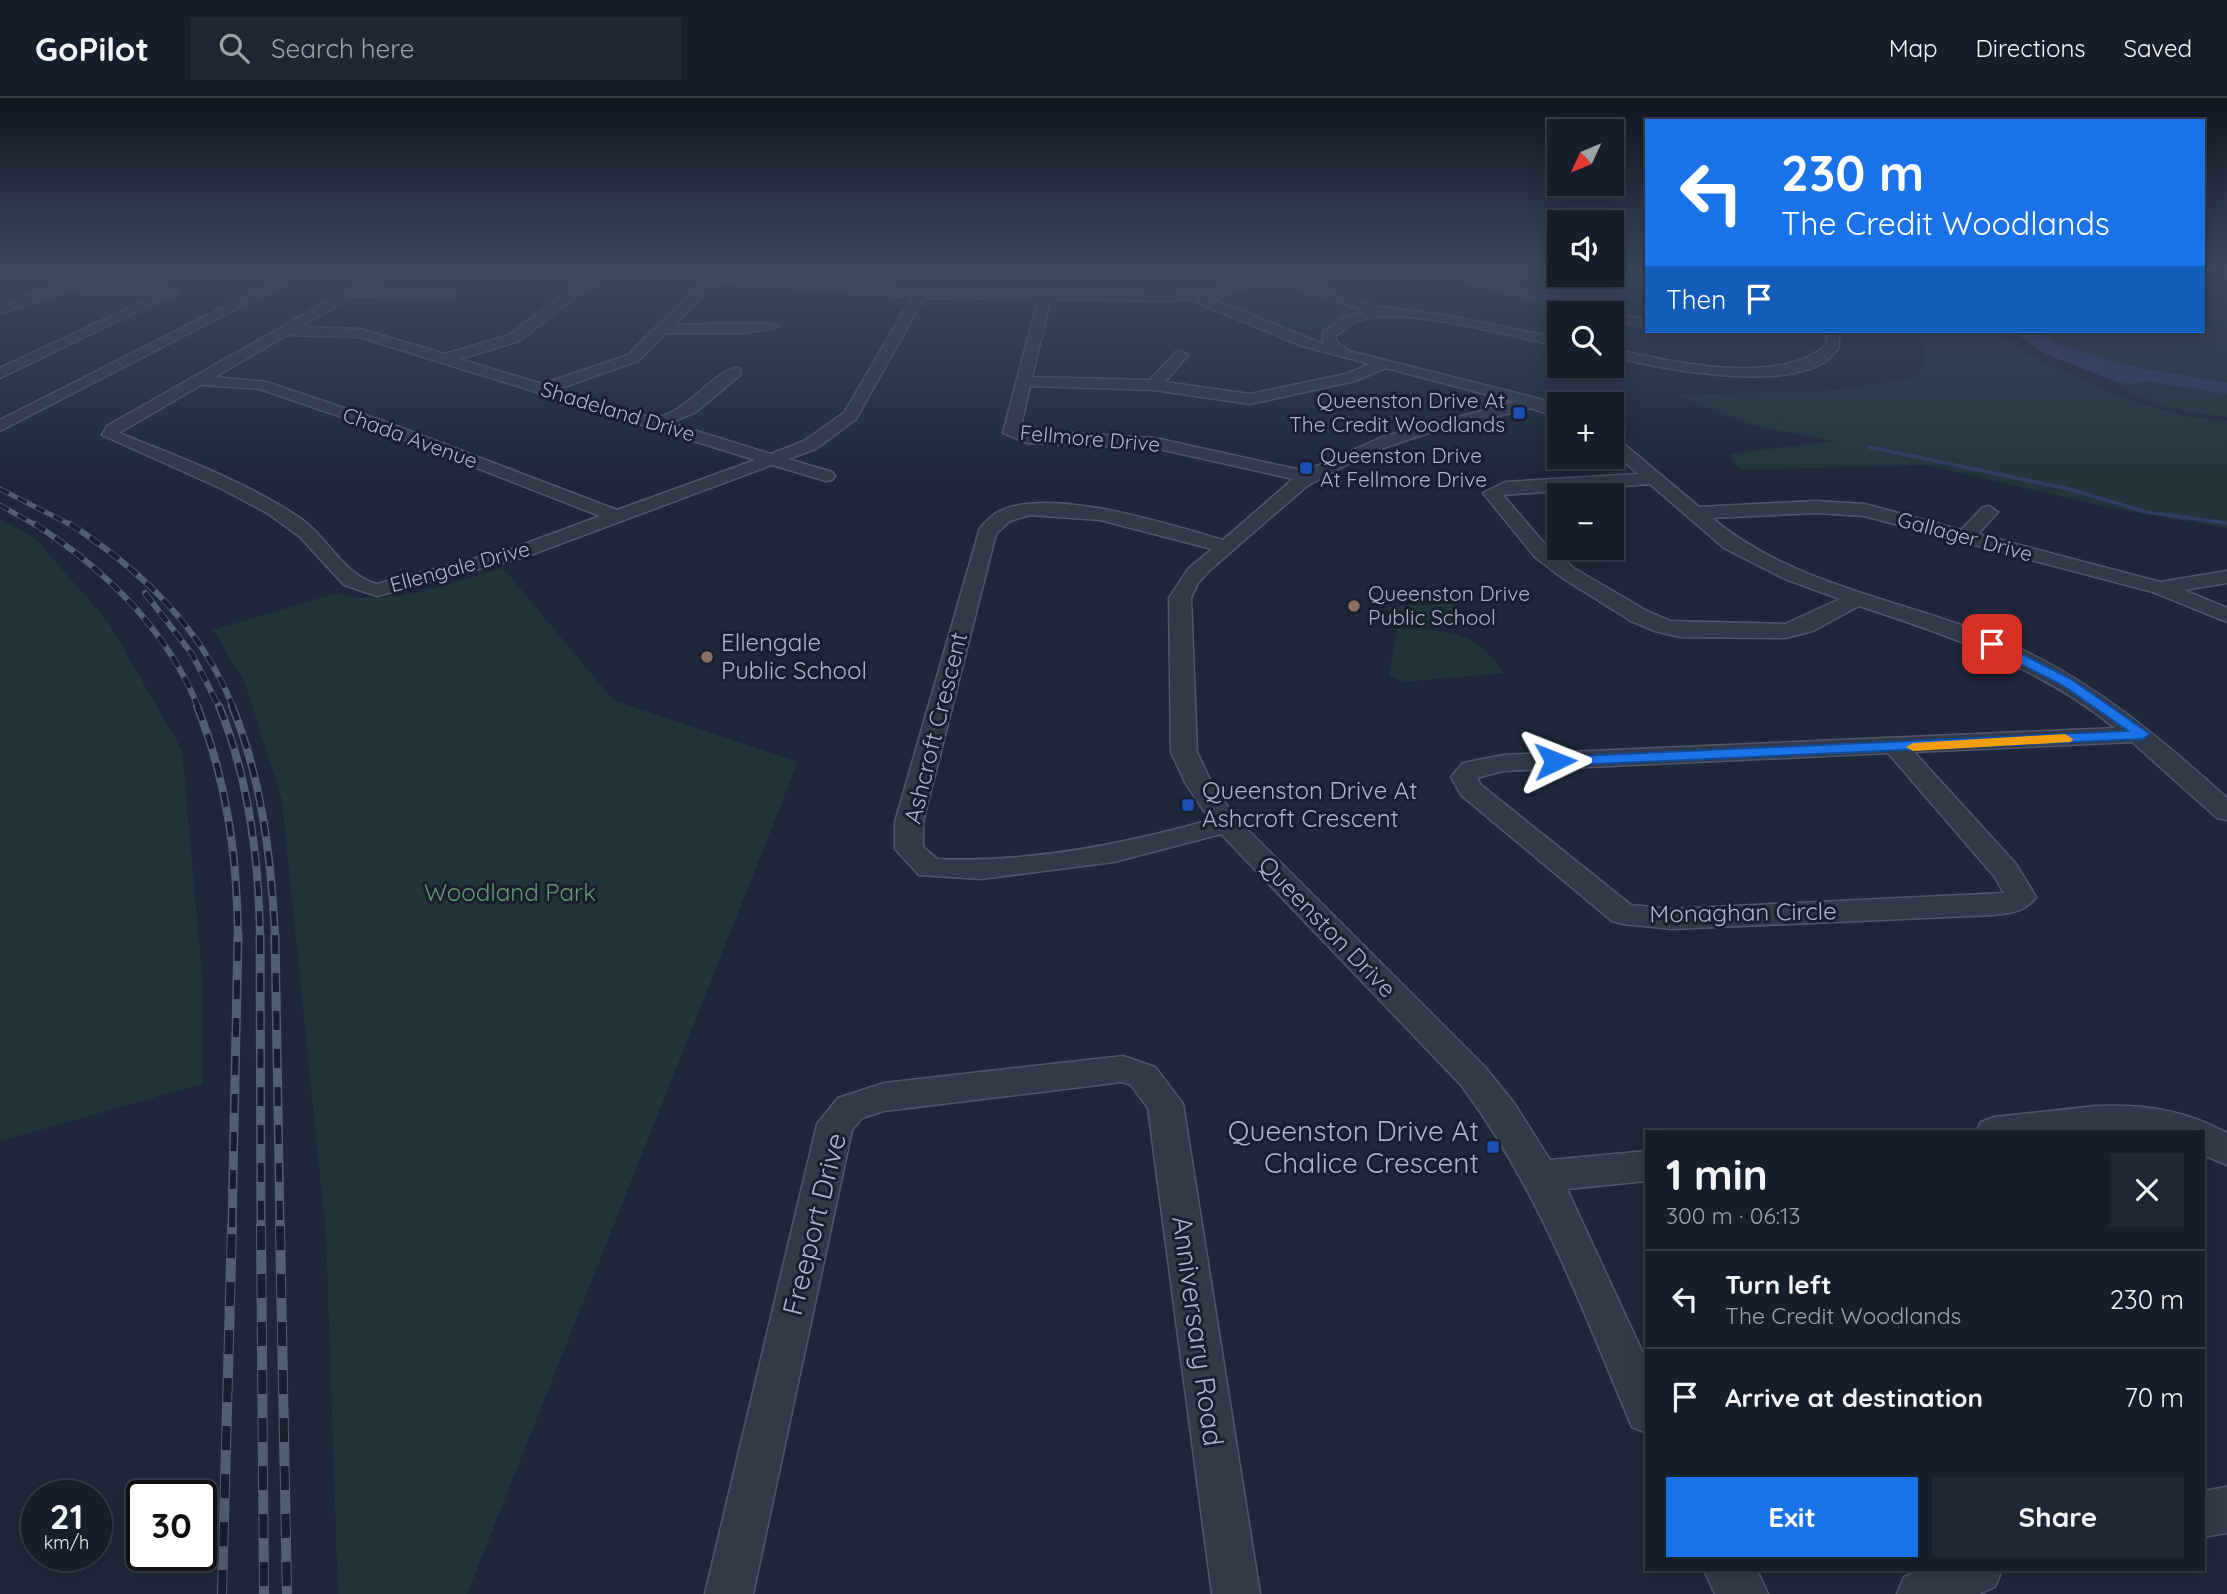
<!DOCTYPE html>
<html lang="en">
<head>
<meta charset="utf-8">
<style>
  :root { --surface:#161e2c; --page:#1f2734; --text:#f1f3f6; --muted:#9ea2a9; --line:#353c48; --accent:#1a73e8 }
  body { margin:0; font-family:Quicksand,sans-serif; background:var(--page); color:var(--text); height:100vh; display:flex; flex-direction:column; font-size:26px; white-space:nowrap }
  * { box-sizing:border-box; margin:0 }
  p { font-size:23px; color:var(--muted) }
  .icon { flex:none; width:38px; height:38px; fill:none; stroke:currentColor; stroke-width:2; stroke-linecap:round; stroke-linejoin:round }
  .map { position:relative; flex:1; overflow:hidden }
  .details { position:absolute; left:1645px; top:1032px; width:560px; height:441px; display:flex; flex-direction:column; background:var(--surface); border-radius:0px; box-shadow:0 4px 18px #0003,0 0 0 2px var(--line) }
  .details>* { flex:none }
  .top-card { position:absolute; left:1645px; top:21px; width:560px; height:214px; border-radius:0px; box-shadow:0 4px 18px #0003,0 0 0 2px var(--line); background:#1a73e8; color:#fff; overflow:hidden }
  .needle { width:46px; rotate:226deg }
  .tools { position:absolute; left:1547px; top:21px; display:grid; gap:14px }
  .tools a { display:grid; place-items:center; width:77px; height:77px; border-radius:0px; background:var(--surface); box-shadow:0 4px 18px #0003,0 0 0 2px var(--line); font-size:35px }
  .speed { position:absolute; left:21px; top:1382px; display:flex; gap:14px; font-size:35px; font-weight:700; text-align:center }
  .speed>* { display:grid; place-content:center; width:91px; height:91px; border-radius:50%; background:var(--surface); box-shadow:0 4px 18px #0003,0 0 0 2px var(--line); line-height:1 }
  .speed small { font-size:18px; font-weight:400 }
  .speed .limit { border:4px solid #111; border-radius:10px; background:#fff; color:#111 }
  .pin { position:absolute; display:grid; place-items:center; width:60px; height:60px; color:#fff; margin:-30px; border-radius:14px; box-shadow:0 4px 10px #0006 }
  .me { position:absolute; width:77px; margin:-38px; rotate:88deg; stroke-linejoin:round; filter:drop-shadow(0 0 5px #0008) }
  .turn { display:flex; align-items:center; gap:24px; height:147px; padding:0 21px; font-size:32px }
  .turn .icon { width:91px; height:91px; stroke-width:2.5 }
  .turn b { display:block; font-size:49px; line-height:60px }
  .then { display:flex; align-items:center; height:66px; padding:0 21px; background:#0003; gap:14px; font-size:26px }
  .round { display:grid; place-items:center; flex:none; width:74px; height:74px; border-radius:0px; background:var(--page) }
  .summary { display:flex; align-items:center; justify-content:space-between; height:119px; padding:0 21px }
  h1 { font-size:42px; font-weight:700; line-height:52px }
  .action { display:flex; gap:14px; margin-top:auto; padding:14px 21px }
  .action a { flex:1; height:80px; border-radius:0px; background:var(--accent); color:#fff; font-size:28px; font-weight:700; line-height:80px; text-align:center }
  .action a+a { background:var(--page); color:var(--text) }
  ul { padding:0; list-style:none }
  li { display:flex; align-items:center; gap:21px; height:98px; padding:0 21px; border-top:2px solid var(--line) }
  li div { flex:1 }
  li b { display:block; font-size:26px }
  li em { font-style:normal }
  header { display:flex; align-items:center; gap:42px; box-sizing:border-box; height:98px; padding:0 35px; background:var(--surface); border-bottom:2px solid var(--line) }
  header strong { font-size:33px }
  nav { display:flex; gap:38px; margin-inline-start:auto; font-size:24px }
  .search { width:490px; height:63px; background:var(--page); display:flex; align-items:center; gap:18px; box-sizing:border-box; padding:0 24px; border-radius:0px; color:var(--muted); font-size:26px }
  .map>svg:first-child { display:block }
</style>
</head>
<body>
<header>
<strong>GoPilot</strong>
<div class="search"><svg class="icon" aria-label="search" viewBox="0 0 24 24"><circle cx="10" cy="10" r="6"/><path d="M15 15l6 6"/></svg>Search here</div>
<nav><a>Map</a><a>Directions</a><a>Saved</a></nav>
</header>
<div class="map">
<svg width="2227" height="1496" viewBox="0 0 2227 1496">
  <rect width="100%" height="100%" fill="#1e283a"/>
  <path fill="#20363b" d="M856,171H957L947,183L952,190L962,194L926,193L936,180L839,172Z
    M1184,171H1220L1219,185L1182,184Z
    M2203,171H2227V285C2170,275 2084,270 2038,233H2203Z
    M1261,186C1288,186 1325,190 1345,211L1346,217C1321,250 1254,219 1226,206L1221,200L1228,193Z
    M1914,233H1995L2040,263L2139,306L2191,319L2227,323V430L2106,409L1926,367L1739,372L1729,356L1835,343L1754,328L1676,297L1838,292L1916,279L1927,259Z
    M2106,280L2129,287L2146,283L2227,296V319C2177,314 2148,306 2106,280Z
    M0,421L35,440L108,524L182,652L202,877V986L0,1043Z
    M503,470L613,602L798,664L467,1496H338L326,1137L282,702L245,585L213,532L337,495C387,512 453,483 503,470Z
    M1454,506L1467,526L1398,529L1386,509Z
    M1397,530C1448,533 1473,530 1504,575L1403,584L1389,577Z"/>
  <path fill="#2f3f61" d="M2012,233H2038L2057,246L2129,268L2227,285V296L2146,283L2129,287L2106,280L2046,256Z"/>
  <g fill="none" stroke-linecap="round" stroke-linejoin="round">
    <path stroke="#2f3f61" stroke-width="3.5" d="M1869,349L2069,391L2146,414L2227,425"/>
    <g stroke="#505768" stroke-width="3">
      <path id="minor" d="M100,171H116L80,186L172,190L178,194L0,280V270L156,197L63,193L0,216V208Z
        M299,171H313L0,333V322Z
        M384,171H398L367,191L450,192L456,196L450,200L354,198L300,229L360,231L445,256L509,237L598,171H611L519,243L460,261L542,286L628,257L705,181L623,175L617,171H660L920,192L1168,195L1204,193L1268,178L1255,171H1271L1374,208L1445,217L1559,240V248C1509,238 1404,207 1358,223C1350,226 1342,234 1335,238L1337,245L1349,253L1540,301L1559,310V320L1531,310L1425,336L1369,355L1307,388L1210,472L1198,485L1191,500L1197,654L1212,686L1236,720L1485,969L1514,1005L1550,1062L1647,1053V1083L1567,1091L1647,1264V1335L1632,1329C1582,1211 1539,1091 1461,987L1221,736L1114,764L981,781L919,777L895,751V724L980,430C985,425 990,419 996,415C1045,386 1171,427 1223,442L1293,381L1155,350L1027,345L1003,335L1038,201L924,200L856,321L816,351L788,361L832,374L835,378L832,382L826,383L772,367L525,459L377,498L344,487L299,438L267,415L222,391L102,337L107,328ZM1279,182L1366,214L1348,217L1323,234V246L1237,211L1202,200L1196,204L1302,248L1370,266L1346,276L1250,296L1165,284L1188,257L1181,253L1176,254L1150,282L1032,279L1051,201L1168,203L1201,200L1216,203L1222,199L1220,196ZM717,183L912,199L844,315L804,343L771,356L670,325L696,314L740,277V271C718,265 683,322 652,319C626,317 584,299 558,291L638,263L666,235H743L776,230L778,227C773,223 688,227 674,227ZM287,237L359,239L755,362L617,412L394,327L267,284L215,279ZM1386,270L1515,304L1385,338L1305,373L1155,340L1020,332L1030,288L1154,292L1250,306L1355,283ZM201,287L260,291L382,333L600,418L511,451L377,486C343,477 328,439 300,420C245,383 181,360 119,335ZM1030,417L1100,422L1212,451L1188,471L1169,500L1171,654L1186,686L1210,722C1121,747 1028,765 937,761L923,749V724L996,436L1010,423Z
        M1420,171H1439L1647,222V230L1612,222V215H1587Z
        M1612,174L1647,182V190L1602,177Z
        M1825,233H1839V250C1834,255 1829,261 1823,265C1775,293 1664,271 1612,259V251C1670,263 1780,290 1827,246Z
        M1612,340L1618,341L1699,409L1816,403L1865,406L1961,432L1982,410L1989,408L1998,414L1978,436L2160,484L2227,473V485L2184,492L2227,510V524L2153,494L1864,418L1816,415L1712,420C1793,488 1902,501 1998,541C2087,578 2157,637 2227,700V722L2217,720L2132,644L1914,654L2016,766L2036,799C2027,813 2009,816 1993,817L1672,831L1623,826L1612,823L1461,697L1451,679L1463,665L1503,657L2115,630C2038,568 1951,538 1859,508L1813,533L1785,540L1680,539L1655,533L1631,523L1561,479L1535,459L1483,395L1505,384L1638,376L1612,353ZM1650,386L1724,450L1785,481L1840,501L1785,526L1670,523L1647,513L1575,471L1549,451L1503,397ZM1888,655L1994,778L2004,795L1672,811L1631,807L1481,687L1477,680L1503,673Z
        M1123,958L1155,969L1183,1006L1260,1496H1212L1148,1010L1131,987L1122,984L884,1013L862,1020L852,1032L753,1496H705L817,1026L838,1000L884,985Z
        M2096,1008C2145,1006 2185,1012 2227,1035V1067L2203,1057V1034H1976L1981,1024L1994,1019Z
        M2227,1389V1435L2203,1439V1393Z
        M1704,1472H1757L1768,1496H1715Z
        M1921,1472H2002L1995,1489L1979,1496H1897L1904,1479Z"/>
    </g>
    <use href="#minor" fill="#323a4a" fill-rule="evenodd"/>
    <g stroke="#545e72" stroke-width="5">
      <path id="rail-far4" d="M0,391L73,428
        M0,407L37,428"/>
    </g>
    <g stroke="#545e72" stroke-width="6">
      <path id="rail-far3" d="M35,426C104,471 167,531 198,609
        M70,426C141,472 201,529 233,609
        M145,495L192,556L219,609"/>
    </g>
    <g stroke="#545e72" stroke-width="8">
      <path id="rail-far2" d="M197,608C227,683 237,758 238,839
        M219,608C249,681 259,760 260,839
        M232,608C262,682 271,759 275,839"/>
    </g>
    <g stroke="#545e72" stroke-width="9">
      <path id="rail-far1" d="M260,837L261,1129
        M275,837L280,1129
        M232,1129L238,837"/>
    </g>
    <g stroke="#545e72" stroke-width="10">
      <path id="rail" d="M261,1128L264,1496
        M280,1128L287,1496
        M222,1496L232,1128"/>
    </g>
    <use href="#rail-far4" stroke="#181f2e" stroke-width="3.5" stroke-dasharray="10" stroke-linecap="butt"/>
    <use href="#rail-far3" stroke="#181f2e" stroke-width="4.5" stroke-dasharray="12" stroke-linecap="butt"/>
    <use href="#rail-far2" stroke="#181f2e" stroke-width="5" stroke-dasharray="15" stroke-linecap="butt"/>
    <use href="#rail-far1" stroke="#181f2e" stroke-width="6" stroke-dasharray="19" stroke-linecap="butt"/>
    <use href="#rail" stroke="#181f2e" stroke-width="8" stroke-dasharray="24" stroke-linecap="butt"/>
  </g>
  <linearGradient id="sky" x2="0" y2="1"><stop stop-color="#101620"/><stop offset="0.45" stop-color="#3b4860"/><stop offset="1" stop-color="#3b4860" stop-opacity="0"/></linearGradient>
  <rect width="2227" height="380" fill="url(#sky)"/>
  <path fill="#1a73e8" stroke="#114b97" stroke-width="2" d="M1987,543H1996L2071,581L2150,636L2143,641L1555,668L1548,663L1555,659L2128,633L2062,587L1987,549Z"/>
  <path fill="#f59e0b" d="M2065,636L2073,641L2071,644L1913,653L1906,649L1913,645Z"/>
  <g fill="#1a4fb4" stroke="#181f2e" stroke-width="2.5">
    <rect x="1512" y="308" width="14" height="14" rx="3.5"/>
    <rect x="1299" y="363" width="14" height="14" rx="3.5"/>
    <rect x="1181" y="700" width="14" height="14" rx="3.5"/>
    <rect x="1486" y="1042" width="14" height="14" rx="3.5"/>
  </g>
  <g fill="#8d6e63" stroke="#181f2e" stroke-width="2.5">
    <circle cx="1354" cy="508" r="7"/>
    <circle cx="707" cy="559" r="7"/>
  </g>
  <g text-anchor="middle" stroke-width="6" stroke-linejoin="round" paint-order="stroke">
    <g font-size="21" fill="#acb4c7" stroke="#181f2e" text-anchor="start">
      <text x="1505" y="310" text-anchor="end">Queenston Drive At<tspan x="1505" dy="24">The Credit Woodlands</tspan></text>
      <text x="1320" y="365">Queenston Drive<tspan x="1320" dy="24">At Fellmore Drive</tspan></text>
      <text x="1368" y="503">Queenston Drive<tspan x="1368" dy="24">Public School</tspan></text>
    </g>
    <g font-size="21" fill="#acb4c7" stroke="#181f2e">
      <text transform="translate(618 314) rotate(17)" y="7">Shadeland Drive</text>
      <text transform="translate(410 340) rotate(20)" y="7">Chada Avenue</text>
      <text transform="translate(1090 341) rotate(5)" y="7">Fellmore Drive</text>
      <text transform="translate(1965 439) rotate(15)" y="7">Gallager Drive</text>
      <text transform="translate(460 469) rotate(-15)" y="7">Ellengale Drive</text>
    </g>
    <g font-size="24" fill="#acb4c7" stroke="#181f2e" text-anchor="start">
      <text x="721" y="553">Ellengale<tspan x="721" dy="28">Public School</tspan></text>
      <text x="1202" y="701">Queenston Drive At<tspan x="1202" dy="28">Ashcroft Crescent</tspan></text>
    </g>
    <g font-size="24" fill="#acb4c7" stroke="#181f2e">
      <text transform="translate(936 630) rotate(-76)" y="8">Ashcroft Crescent</text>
      <text transform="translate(1743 815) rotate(-1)" y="8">Monaghan Circle</text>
      <text transform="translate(1327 829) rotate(46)" y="8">Queenston Drive</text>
    </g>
    <g font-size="24" fill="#629973" stroke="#181f2e">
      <text x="510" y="803">Woodland Park</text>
    </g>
    <g font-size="28" fill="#acb4c7" stroke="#181f2e" text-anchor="end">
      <text x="1479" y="1043">Queenston Drive At<tspan x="1479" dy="32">Chalice Crescent</tspan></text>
    </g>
    <g font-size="28" fill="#acb4c7" stroke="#181f2e">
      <text transform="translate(814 1126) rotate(-76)" y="10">Freeport Drive</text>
      <text transform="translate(1198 1233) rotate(82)" y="10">Anniversary Road</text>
    </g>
  </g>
</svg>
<div class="tools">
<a><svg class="needle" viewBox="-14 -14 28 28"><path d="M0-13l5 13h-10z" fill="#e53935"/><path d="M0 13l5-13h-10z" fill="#9ea2a9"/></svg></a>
<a><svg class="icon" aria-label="sound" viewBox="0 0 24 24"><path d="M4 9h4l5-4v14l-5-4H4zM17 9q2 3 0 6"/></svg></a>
<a><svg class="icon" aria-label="search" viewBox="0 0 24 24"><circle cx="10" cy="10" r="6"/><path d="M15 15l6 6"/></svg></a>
<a>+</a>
<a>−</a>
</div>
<div class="speed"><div>21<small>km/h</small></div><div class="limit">30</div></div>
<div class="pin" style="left:1992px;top:546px;background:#d93025"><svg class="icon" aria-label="arrive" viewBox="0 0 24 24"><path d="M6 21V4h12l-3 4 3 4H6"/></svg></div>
<svg class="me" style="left:1555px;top:663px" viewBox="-20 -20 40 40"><path d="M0-17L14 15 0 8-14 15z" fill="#1a73e8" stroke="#fff" stroke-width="4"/></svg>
<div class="top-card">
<div class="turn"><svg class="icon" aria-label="left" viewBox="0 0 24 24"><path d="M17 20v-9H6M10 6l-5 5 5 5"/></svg><div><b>230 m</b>The Credit Woodlands</div></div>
<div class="then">Then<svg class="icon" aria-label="arrive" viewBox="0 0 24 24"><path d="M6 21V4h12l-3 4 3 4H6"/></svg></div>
</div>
<section class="details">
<div class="summary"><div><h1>1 min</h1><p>300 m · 06:13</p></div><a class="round"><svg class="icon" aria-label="close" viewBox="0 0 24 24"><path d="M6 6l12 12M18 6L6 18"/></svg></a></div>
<ul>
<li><svg class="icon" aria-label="left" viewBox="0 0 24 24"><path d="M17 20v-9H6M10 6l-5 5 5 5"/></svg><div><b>Turn left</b><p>The Credit Woodlands</p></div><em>230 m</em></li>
<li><svg class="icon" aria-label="arrive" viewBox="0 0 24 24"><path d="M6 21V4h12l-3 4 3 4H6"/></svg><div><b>Arrive at destination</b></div><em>70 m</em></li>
</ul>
<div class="action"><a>Exit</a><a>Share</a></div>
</section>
</div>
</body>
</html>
